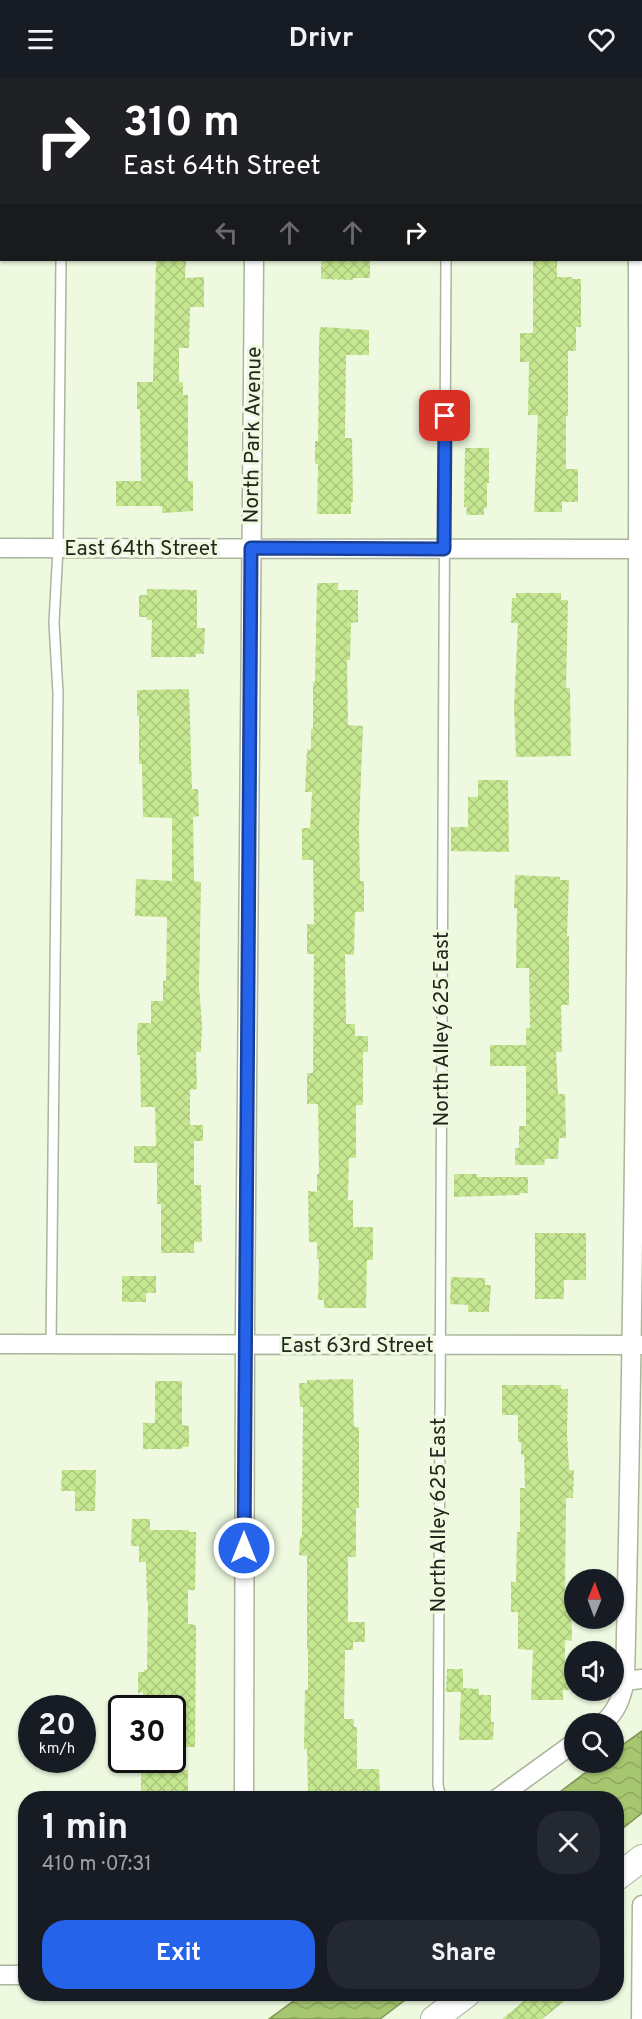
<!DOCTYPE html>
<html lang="en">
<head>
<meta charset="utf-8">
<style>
  :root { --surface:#171b24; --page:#242831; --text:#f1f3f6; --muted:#9ea1a6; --accent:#2563eb }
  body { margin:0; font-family:Overpass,sans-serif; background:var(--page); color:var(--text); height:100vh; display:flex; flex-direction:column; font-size:22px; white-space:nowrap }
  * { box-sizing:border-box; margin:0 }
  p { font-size:20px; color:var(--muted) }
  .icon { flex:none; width:33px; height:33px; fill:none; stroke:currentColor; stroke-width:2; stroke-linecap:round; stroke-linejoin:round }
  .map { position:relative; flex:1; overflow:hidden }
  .details { position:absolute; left:18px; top:1713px; width:606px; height:210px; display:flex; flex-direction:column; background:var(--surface); border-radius:24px; box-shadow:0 2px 4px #0004 }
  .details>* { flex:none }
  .top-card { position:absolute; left:0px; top:0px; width:642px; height:183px; box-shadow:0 2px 4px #0004; background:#202124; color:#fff; overflow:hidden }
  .needle { width:39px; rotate:1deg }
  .fabs { position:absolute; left:564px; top:1491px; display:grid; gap:12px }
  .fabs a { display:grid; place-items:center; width:60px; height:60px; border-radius:50%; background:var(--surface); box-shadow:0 2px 4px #0004; font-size:30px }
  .speed { position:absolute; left:18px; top:1617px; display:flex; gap:12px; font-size:30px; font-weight:700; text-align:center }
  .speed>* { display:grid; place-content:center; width:78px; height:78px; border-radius:50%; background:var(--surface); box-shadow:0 2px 4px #0004; line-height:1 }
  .speed small { font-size:15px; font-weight:400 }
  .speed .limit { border:3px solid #111; border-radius:9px; background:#fff; color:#111 }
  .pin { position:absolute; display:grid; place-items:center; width:51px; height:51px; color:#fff; margin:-26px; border-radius:12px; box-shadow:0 3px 9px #0006 }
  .me { position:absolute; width:66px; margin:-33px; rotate:0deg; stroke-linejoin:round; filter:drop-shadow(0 0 4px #0008) }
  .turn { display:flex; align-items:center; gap:21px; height:126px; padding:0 24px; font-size:27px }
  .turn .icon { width:78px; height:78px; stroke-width:2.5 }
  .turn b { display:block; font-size:42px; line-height:51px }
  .lanes { display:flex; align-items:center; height:57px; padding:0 24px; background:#0003; justify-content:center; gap:30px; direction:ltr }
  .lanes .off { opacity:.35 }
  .round { display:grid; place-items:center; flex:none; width:63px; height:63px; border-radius:24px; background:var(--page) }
  .head { display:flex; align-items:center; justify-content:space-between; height:102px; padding:0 24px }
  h1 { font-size:36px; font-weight:700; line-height:45px }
  .action { display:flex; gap:12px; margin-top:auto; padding:12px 24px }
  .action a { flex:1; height:69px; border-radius:24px; background:var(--accent); color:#fff; font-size:24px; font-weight:700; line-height:69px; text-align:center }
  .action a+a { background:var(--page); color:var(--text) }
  header { display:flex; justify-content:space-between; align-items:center; height:78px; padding:0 24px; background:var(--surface); font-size:27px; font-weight:700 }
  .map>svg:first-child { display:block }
</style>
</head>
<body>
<header><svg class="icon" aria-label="menu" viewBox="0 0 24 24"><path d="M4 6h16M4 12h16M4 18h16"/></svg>Drivr<svg class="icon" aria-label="heart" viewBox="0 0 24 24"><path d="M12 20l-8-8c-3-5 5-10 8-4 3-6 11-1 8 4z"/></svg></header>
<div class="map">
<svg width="642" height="1941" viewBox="0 0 642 1941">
  <defs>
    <pattern id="water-waves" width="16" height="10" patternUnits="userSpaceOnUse" patternTransform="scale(1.5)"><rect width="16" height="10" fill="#a6c670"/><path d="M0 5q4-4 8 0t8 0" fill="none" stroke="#8faa60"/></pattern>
    <pattern id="building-cross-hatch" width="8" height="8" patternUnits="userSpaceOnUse" patternTransform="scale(1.5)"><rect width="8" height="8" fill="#c5e790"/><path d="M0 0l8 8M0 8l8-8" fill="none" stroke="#a9c67c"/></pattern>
  </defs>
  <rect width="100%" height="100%" fill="#eef9e0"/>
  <path fill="url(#water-waves)" stroke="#7e9657" stroke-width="1.5" d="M642,1653V1735L617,1755L616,1720H552L598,1685L614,1684V1673Z
    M303,1916H413L380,1941H269Z"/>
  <path fill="url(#building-cross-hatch)" d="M156,182H186L185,200L204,199V229H190L189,270H179V304H183V317H188V403H193V433L162,435V428H116V403H141L140,331H137V304H153Z
    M321,182H370V200H353V202L321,201Z
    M533,182H557V199H572V201H581V249H576V273H568V338H566V391H578V424H562V434H534L538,337H528L529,284H520V255H533Z
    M322,249L369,252V277H346L345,360H352L353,424H351V436H317L318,386H315V363H318L319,264L320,250Z
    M465,370H489V405H487V430H484V437H466L467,429H464Z
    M317,505H338V512H358V544L351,545L350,582H347L348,647L363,648L359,750L360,803H364V834H355L354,877L345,876L346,946H355V958H368V974H363V1027H356V1080H349L348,1122H353V1149H373V1182H367L366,1230H324V1222H318L319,1181H317V1164H309L308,1113L317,1114V1096H319L318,1026H307V995H313L314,876H307V846H314L313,782H302V750H310L312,714H305L307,671L311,672V651H313V604H315Z
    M147,511L197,512V550H205L204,576H196V579H151L152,542H147V539H139V517H147Z
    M516,515H561V522H568L566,610H570L571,678L516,679L514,629L518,545H511L512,520H516Z
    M189,611L192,711H198L199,738L193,739L194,803L201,804L199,909L202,945L201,974H196L197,1011L190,1012V1047H203V1063H194V1107H201L202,1164H194V1175H161V1126H157V1085H134V1068H156L155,1029H141L140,977H137V955L138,945H151V923H163V903H166L167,839L135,838L136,801L172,803V740L143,739L142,686H139V638H137V612Z
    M478,702H508L509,774L451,773V749H468V719H478Z
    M515,797L560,799V802H569L567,858H569V927H561L562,974H556L558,1016H565L566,1060H559L558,1081H545L544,1087H515V1070H519V1048H526V988H490V967H526V950H530L529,890H516L517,830H514Z
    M454,1096H477V1099H528V1115H520V1117L454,1119Z
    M535,1155H586V1202H564V1221H535Z
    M122,1198H156V1215H146V1224H122Z
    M451,1199L485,1200V1207H491L489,1234H468V1227L450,1226Z
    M353,1301L354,1349H359V1430H356V1479H348V1544H365V1564H353V1572H345L344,1641H354V1649H357V1691H379L380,1720H311V1713H308L307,1671H304L305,1612H308V1572H307V1478L299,1477L300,1459H302L303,1329H300L299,1305H307V1302Z
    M155,1303H182V1347L189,1348V1369H182V1371H143V1345H155Z
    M502,1307H561V1311H568L567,1355L569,1392H574L573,1420H566L565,1519H571L572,1563L565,1562V1596H570L569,1612H563V1622H531L533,1572L518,1571V1534H511V1504H516L517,1454H520V1410H525L524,1376L521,1377V1364H518V1337H502Z
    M62,1392H96L95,1433H75V1413H61Z
    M132,1441H150V1452H189V1454H196L195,1512H188V1546L196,1547L195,1669H172V1625L143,1623V1614L138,1615V1594H144V1592H147L148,1524H147L146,1484H139V1468H131Z
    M447,1591H463V1610L479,1611V1617H491V1644H494L493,1662H459L461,1614H446Z
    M141,1691L188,1692V1719L141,1718Z
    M532,1916H574L542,1941H502Z"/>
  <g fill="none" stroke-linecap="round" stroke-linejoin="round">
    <g stroke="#abb59d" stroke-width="12">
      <path id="lane" d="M61,2V0
        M447,2V0
        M51,1267L58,615L54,545L58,470L61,182
        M441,1720L438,1707L446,182"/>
    </g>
    <g stroke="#abb59d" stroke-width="21">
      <path id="street" d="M255,2V0
        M639,2V0
        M0,470L642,471
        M0,1266L642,1267
        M625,1603C636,1129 639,655 638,182
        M602,1646C617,1634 621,1620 625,1603L642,1601
        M244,1720L245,1244L254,182
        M498,1720L574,1665
        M0,1897H26
        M641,1941L642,1827"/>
    </g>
    <g stroke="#abb59d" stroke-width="28">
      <path id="secondary" d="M616,1800L642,1780
        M434,1941L467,1916"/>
    </g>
    <use href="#lane" stroke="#fff" stroke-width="9"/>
    <use href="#street" stroke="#fff" stroke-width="18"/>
    <use href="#secondary" stroke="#fff" stroke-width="26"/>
  </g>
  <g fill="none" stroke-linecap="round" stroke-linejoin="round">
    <g stroke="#184099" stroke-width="15">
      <path id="route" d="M244,1470L251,470L444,471L445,338"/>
    </g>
    <use href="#route" stroke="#2563eb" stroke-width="10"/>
  </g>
  <g text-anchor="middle" stroke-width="6" stroke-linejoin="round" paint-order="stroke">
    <g font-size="21" fill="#22261c" stroke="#eef9e0">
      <text transform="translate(252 357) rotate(-89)" y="7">North Park Avenue</text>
      <text x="141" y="477">East 64th Street</text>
      <text transform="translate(441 951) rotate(-90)" y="7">North Alley 625 East</text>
      <text x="357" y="1274">East 63rd Street</text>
      <text transform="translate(438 1437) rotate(-90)" y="7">North Alley 625 East</text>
    </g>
  </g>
</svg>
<div class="fabs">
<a><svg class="needle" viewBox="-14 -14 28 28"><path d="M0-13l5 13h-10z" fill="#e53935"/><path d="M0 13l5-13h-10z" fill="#9ea1a6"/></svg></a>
<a><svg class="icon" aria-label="sound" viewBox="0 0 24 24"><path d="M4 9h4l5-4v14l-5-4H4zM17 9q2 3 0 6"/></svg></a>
<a><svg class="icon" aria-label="search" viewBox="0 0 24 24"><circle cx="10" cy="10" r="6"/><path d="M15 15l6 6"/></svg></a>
</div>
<div class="speed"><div>20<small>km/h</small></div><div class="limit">30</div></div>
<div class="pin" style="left:445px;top:338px;background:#d93025"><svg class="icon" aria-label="arrive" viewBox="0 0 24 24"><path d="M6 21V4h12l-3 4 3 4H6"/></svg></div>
<svg class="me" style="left:244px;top:1470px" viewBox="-20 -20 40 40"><circle r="17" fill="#2563eb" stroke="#fff" stroke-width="3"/><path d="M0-11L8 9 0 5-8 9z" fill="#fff"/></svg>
<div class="top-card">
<div class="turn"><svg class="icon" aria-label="right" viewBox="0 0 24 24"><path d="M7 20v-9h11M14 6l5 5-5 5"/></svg><div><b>310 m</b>East 64th Street</div></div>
<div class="lanes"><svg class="icon off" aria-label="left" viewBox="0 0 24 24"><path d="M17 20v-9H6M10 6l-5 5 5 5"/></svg><svg class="icon off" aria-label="ahead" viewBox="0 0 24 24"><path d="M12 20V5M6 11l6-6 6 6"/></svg><svg class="icon off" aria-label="ahead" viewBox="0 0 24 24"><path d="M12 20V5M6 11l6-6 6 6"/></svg><svg class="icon" aria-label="right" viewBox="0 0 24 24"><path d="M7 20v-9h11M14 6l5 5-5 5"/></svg></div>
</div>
<section class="details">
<div class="head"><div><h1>1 min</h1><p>410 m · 07:31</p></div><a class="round"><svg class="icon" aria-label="close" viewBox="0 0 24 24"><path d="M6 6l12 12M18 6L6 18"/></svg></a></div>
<div class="action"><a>Exit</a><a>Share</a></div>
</section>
</div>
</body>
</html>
